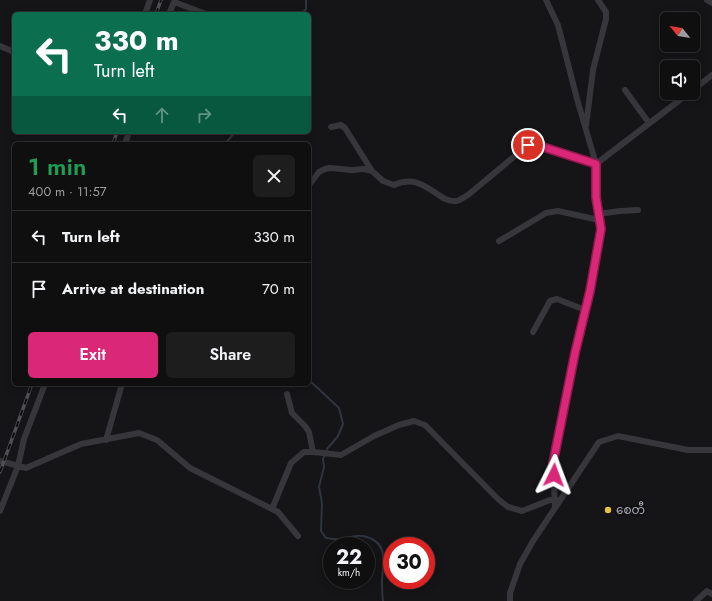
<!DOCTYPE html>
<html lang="en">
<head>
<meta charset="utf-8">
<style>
  :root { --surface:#100f10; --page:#1e1d1e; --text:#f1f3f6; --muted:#9c9c9f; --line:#302f30; --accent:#db2777 }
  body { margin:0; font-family:Jost,"Noto Sans Myanmar",sans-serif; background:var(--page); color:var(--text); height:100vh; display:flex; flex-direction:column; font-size:15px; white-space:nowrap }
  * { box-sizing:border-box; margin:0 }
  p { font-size:13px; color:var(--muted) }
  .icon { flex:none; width:22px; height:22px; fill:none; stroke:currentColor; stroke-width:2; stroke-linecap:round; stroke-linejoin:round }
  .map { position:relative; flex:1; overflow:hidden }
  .panel { position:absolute; left:12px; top:142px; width:299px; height:244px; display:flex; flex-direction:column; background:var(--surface); border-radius:6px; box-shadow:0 2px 10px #0003,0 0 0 1px var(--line) }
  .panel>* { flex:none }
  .banner { position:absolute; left:12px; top:12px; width:299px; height:122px; border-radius:6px; box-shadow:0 2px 10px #0003,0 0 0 1px var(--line); background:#0b6e4f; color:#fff; overflow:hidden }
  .needle { width:26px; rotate:300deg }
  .fabs { position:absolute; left:660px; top:12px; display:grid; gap:8px }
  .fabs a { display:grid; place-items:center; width:40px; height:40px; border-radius:6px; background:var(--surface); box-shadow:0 2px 10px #0003,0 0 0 1px var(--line); font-size:20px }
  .speed { position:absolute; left:323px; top:537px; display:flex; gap:8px; font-size:20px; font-weight:700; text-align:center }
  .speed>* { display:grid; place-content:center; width:52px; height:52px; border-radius:50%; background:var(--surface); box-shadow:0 2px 10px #0003,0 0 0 1px var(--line); line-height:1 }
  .speed small { font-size:10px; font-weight:400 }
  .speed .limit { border:6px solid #d22; background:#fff; color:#111 }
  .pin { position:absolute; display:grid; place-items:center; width:34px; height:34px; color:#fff; margin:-17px; border:2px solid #fff; border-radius:50%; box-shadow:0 1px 4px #0007 }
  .me { position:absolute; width:44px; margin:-22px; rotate:3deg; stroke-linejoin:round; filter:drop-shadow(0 0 3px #0008) }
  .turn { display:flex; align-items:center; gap:14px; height:84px; padding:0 16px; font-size:18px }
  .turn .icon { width:52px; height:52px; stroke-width:2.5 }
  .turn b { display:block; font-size:28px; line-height:34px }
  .lanes { display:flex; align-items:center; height:38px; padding:0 16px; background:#0003; justify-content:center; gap:20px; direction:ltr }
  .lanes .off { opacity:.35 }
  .round { display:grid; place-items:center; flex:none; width:42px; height:42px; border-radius:6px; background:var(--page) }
  .summary { display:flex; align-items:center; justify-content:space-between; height:68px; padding:0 16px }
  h1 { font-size:24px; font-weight:600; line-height:30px; color:#1e9e55 }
  .cta { display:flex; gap:8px; margin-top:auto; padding:8px 16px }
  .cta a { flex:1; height:46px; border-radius:6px; background:var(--accent); color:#fff; font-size:16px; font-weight:600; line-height:46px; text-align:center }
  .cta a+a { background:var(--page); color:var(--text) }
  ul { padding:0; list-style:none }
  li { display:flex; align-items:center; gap:12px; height:52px; padding:0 16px; border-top:1px solid var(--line) }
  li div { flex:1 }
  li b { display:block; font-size:15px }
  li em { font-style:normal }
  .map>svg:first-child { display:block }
</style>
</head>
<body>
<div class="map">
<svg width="712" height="601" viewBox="0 0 712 601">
  <rect width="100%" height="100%" fill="#151416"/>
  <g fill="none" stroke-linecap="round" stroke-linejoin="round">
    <path stroke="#2f353e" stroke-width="2" d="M301,14L306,9V0
      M225,144L235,132
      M309,380L339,408L343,424L338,436L327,449L323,459L324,467L319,487L322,503L321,531L326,538C329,538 332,539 335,539C344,540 354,534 363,536C388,541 384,560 382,579C382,586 382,594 383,601"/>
    <path stroke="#36363b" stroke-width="6" d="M546,0L558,25L577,99L596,164V197L601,229L590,291L575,353L553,463L555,508
      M707,0L712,3
      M174,2L206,14
      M145,14L150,0
      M169,14L175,0
      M0,46L14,52
      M625,90L649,123
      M693,90L712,75
      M586,126L593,70L606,19V12L598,0
      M331,127L341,125L345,128L372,171
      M125,144L129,132
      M596,164L689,93
      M309,185L319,172L325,169L330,168L352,170L364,169L372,171L383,181L394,185C425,171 437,204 457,201C460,200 464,197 468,195L528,145L540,146L596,164
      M598,214L620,211L638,210
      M499,241L546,213L558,211L599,220
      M533,332L550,301L557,299L585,310
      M287,394L292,413L305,426L309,432L313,452
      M106,440L122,384
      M0,461L26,468L81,444L139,433L157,440L190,468L278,512L298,536
      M272,509L291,463L304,452H313L341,455L374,436L399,425L414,421L425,425L498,499L508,507L522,511L555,498
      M0,511L18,466L24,439L45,384
      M510,601V593L520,564L533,541L599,442L618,436L688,450H712
      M696,601L707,591L712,594"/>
    <g stroke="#4f5055" stroke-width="3.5">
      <path id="rail" d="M156,14L161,0
        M113,144L117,132
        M0,472L32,384"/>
    </g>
    <use href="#rail" stroke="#100f11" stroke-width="2" stroke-dasharray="6" stroke-linecap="butt"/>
  </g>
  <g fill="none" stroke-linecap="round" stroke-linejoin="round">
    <g stroke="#8e194d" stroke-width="10">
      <path id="route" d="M528,145L540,146L596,164V197L601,229L590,291L575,353L553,463L554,475"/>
    </g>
    <use href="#route" stroke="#db2777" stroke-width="7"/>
  </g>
  <circle fill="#e2c340" stroke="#100f11" stroke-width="1.5" cx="608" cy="510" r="4"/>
  <g text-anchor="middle" stroke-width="3.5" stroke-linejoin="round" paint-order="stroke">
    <g font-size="12" fill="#a7aab5" stroke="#100f11" text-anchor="start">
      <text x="616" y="514">စေတီ</text>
    </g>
  </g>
</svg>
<div class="fabs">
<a><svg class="needle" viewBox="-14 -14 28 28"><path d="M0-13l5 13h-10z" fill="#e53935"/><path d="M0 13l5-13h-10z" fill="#9c9c9f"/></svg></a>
<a><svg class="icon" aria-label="sound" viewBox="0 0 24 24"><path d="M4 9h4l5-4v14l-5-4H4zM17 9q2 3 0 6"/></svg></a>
</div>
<div class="speed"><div>22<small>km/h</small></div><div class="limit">30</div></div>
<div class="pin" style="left:528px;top:145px;background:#d93025"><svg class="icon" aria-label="arrive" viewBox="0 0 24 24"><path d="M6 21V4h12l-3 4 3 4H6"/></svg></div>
<svg class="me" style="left:554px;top:475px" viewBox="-20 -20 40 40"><path d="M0-17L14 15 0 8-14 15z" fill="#db2777" stroke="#fff" stroke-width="4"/></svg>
<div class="banner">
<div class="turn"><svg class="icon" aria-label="left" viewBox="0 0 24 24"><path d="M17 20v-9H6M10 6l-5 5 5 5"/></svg><div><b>330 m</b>Turn left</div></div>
<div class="lanes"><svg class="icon" aria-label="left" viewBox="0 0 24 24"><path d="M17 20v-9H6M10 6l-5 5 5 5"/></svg><svg class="icon off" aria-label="ahead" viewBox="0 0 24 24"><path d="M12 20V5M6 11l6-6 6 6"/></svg><svg class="icon off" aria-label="right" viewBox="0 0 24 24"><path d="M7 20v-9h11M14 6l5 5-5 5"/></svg></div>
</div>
<section class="panel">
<div class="summary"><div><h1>1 min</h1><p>400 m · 11:57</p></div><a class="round"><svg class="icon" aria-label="close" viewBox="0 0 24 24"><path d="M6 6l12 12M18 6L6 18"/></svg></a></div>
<ul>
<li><svg class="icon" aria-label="left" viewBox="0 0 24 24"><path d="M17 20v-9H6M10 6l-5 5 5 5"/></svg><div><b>Turn left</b></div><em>330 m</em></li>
<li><svg class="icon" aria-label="arrive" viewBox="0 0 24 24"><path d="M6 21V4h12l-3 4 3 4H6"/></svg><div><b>Arrive at destination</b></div><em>70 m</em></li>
</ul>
<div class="cta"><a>Exit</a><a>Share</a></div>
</section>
</div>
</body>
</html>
